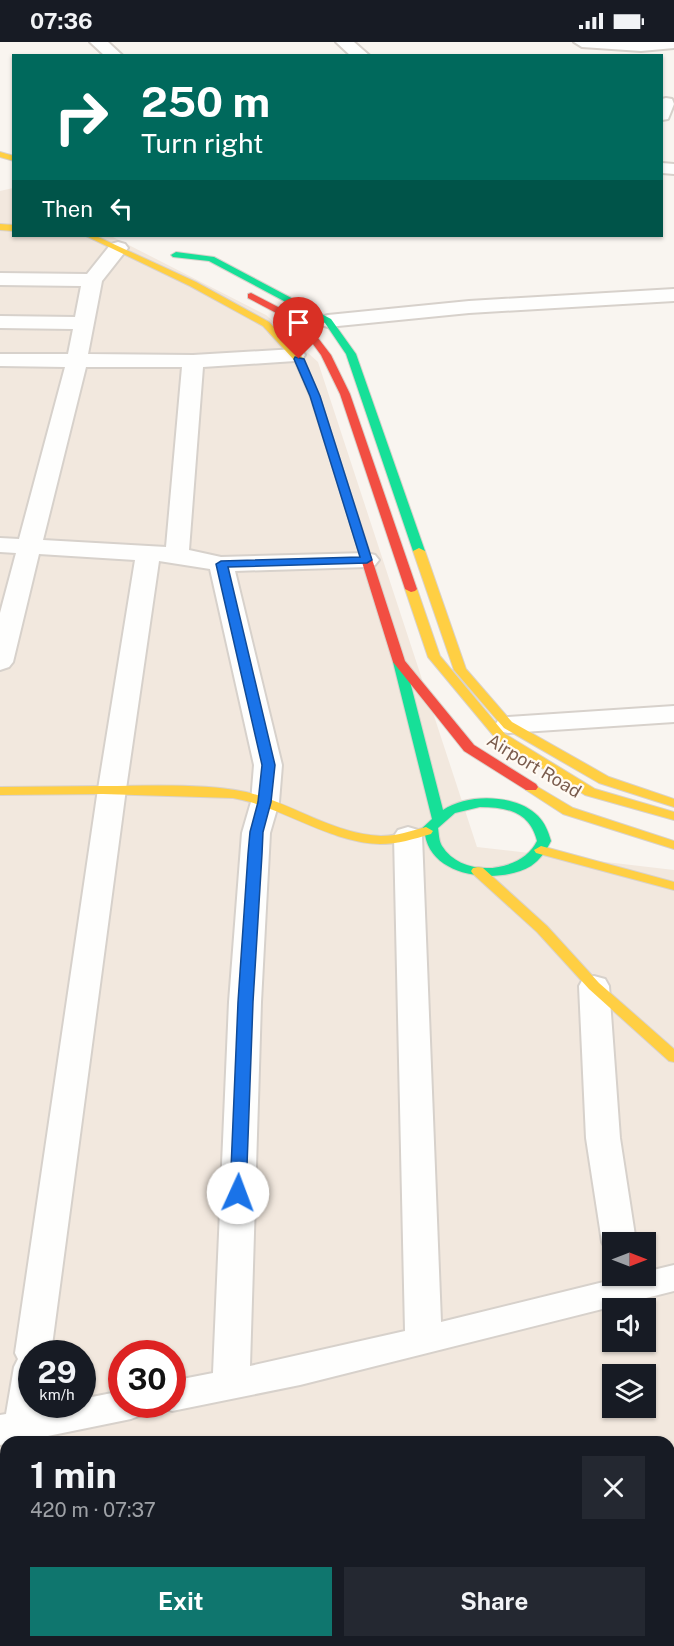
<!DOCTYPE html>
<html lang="en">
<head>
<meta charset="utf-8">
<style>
  :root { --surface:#171b24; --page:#242831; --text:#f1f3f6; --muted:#9ea1a6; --accent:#0f766e }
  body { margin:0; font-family:"Public Sans",sans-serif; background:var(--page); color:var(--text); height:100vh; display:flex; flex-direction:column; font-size:22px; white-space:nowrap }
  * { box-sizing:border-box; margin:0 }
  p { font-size:20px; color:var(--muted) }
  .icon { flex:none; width:33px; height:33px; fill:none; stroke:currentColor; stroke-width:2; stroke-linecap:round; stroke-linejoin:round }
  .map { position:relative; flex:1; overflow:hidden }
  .sheet { position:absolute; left:0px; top:1394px; width:675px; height:212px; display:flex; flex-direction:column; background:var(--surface); border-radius:18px 18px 0 0; box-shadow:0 2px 4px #0004 }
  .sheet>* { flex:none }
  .guide { position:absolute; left:12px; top:12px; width:651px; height:183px; border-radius:0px; box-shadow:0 2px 4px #0004; background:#00695c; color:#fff; overflow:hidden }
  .needle { width:39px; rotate:90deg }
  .buttons { position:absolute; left:602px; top:1190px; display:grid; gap:12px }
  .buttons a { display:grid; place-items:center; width:54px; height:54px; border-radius:0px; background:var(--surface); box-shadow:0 2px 4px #0004; font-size:30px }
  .speed { position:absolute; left:18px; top:1298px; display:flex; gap:12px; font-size:30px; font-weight:700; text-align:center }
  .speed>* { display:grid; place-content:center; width:78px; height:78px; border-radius:50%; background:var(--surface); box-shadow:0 2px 4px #0004; line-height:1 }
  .speed small { font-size:15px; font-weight:400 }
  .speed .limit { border:9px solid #d22; background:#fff; color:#111 }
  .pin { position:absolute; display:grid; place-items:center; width:51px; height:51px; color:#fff; margin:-62px -26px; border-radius:50% 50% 50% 0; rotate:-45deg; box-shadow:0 0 6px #0007 }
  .pin .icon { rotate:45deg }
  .me { position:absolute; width:66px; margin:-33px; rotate:2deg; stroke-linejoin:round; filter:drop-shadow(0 0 4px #0008) }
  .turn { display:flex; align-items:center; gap:21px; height:126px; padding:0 30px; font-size:27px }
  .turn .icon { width:78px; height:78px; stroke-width:2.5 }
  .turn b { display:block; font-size:42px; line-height:51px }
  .then { display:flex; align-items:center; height:57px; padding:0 30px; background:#0003; gap:12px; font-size:22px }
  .round { display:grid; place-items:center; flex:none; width:63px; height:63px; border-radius:0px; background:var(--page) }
  .overview { display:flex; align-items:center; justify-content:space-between; height:102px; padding:0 30px }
  h1 { font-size:36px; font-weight:700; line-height:45px }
  .action { display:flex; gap:12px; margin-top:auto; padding:12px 30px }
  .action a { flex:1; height:69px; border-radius:0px; background:var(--accent); color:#fff; font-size:24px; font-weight:700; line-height:69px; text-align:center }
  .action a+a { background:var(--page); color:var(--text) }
  .status { display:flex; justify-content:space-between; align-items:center; height:42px; padding:0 30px; background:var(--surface); direction:ltr }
  .status svg { height:16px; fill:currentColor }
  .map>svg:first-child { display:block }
</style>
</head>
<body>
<div class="status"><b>07:36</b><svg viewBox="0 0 49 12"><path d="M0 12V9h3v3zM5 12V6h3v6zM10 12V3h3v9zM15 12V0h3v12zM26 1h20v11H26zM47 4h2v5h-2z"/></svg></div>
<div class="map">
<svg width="674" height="1604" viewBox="0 0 674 1604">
  <rect width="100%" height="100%" fill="#f9f5f0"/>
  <path fill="#f2e8de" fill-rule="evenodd" d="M13,146L14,194H111L266,273L318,320L477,805L674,828V1604H0V149ZM612,1200H645V1233H612ZM612,1266H645V1299H612ZM32,1311H82V1362H32ZM122,1311H172V1362H122ZM612,1332H645V1365H612ZM6,1400H669V1599H6Z"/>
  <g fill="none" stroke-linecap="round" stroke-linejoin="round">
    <g stroke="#d7d1cb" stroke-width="4">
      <path id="street" d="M90,0H108L123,14H105Z
        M336,0H354L370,14H351Z
        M574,0H674V6L641,9L582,5Z
        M666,56L672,57L674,62L668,77L662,78V57Z
        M662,121L674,122V132L662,131Z
        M118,200L125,202L128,206L102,239L88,312L193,313L295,307L302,309L305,313L302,317L295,319L203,325L189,508L221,515L367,511L375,513L379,518L375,523L367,525L235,529L282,723L279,760L270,791L261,960L250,1324L405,1289L394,794L398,788L408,785L418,788L422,794L441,1280L632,1233H645V1230L674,1223V1249L300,1343L172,1369L159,1364L158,1362H172V1339L213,1331L229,960L242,791L251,760L254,723L210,527L159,519L126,747L51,1311H32V1362H45V1364L82,1362V1357L122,1349V1362H150L144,1372L131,1377L43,1395V1400H6V1402L0,1403V1373L6,1372L14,1325L18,1317L15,1311L98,747L135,518L39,512L13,620L9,625L0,628V571L16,511L0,510V496L19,497L65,325L0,324V312H68L73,287L0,286V274L75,275L81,244L0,243V231L87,232L111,202ZM86,325H182L166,505L43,498Z
        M674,247V259L469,271L328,285L321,283L318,279L321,275L328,273L469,259Z
        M674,664V680L508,691L499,689L495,683L499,677L508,675Z
        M594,934L605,937L609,944L620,1096L636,1200H612V1211L607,1209L602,1200L586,1096L579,944L583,937Z
        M6,1596V1599H46L47,1604H5Z"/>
    </g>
    <g stroke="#d9d2cb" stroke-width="2">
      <path id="fast" d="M176,210L214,215L331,277L356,312L425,509L423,511L419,512L413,509L346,312L325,281L209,219L173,215L171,213Z
        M399,616L405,620L443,768C468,751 516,752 538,774C545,781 548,789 551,799C546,809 540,818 531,824C499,843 432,836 425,793L419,789L432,777L393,620ZM480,765C507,765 530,770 537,799C522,831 462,837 442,804C439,799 439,793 438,786L455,771Z"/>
    </g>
    <g stroke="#d9d2cb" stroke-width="2">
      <path id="slow" d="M0,110L14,114V119L0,115Z
        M0,182L14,183V189L0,188Z
        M86,194H96L196,240L269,280L304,317L320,355L349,446L348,448L344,449L339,446L310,355L294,318L263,284L190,244Z
        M419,506L425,509L466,627L512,680L609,735L674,757V765L599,741L504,686L454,628L413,509Z
        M411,544L417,547L440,614L505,692L595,747L674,770V778L585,753L497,698L428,615L405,547Z
        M531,741L573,766L674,799V807L563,772L526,748L524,745Z
        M103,744C148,744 203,741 246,750C292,761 332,792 381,794C397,794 411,789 426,785L433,789L431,792C414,797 398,802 380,802C328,800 284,765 233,756L103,752L0,753V745Z
        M541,804L674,840V848L536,811L534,808Z
        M478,825L483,826L547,884L599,941L674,1007V1020L669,1019L589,947L537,890L473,832L471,829L473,826Z"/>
    </g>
    <g stroke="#d9d2cb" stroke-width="2">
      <path id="jam" d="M251,251L305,279L331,313L350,352L417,547L415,549L411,550L405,547L340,352L321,313L299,283L248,256V252Z
        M344,443L349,446L405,619L474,703L536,742L538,745L536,748H526L464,709L393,620L339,446Z"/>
    </g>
    <use href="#street" fill="#fefefd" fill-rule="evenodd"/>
    <use href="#fast" fill="#16e098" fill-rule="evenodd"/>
    <use href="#slow" fill="#ffcf43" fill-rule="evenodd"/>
    <use href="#jam" fill="#f24e42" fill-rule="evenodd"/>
  </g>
  <path fill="#1a73e8" stroke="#114b97" stroke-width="1.5" d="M295,315L304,317L320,354L372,518L367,521L228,525L275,723L271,760L263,790L262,812L253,960L246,1151L244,1156H232L230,1151L238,960L248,812L250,790L258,760L262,723L216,522L221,519L360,515L310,354L294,317Z"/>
  <g text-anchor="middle" stroke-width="4.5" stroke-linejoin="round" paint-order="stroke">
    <g font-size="18" fill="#7a5c4d" stroke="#fffaf3">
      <text transform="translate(534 724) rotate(31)" y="6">Airport Road</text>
    </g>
  </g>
</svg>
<div class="buttons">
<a><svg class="needle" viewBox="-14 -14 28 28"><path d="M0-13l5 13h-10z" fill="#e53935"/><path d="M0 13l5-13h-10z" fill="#9ea1a6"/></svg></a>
<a><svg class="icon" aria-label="sound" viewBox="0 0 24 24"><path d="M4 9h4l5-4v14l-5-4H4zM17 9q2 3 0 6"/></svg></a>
<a><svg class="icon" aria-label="layers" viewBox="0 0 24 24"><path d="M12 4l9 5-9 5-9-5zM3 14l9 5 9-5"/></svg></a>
</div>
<div class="speed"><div>29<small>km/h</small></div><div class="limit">30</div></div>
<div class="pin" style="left:299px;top:317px;background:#d93025"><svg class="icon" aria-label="arrive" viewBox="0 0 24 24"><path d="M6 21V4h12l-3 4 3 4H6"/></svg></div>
<svg class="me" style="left:238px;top:1151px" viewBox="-20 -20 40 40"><circle r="19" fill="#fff"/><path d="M0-13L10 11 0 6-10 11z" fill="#1a73e8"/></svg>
<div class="guide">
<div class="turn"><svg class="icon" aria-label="right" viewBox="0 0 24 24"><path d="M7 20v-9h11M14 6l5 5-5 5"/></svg><div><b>250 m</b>Turn right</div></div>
<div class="then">Then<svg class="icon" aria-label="left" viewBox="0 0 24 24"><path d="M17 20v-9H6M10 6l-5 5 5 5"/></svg></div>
</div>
<section class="sheet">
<div class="overview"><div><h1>1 min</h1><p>420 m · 07:37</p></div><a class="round"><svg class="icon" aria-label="close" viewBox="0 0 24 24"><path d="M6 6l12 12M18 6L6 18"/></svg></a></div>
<div class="action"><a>Exit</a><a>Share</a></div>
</section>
</div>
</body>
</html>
